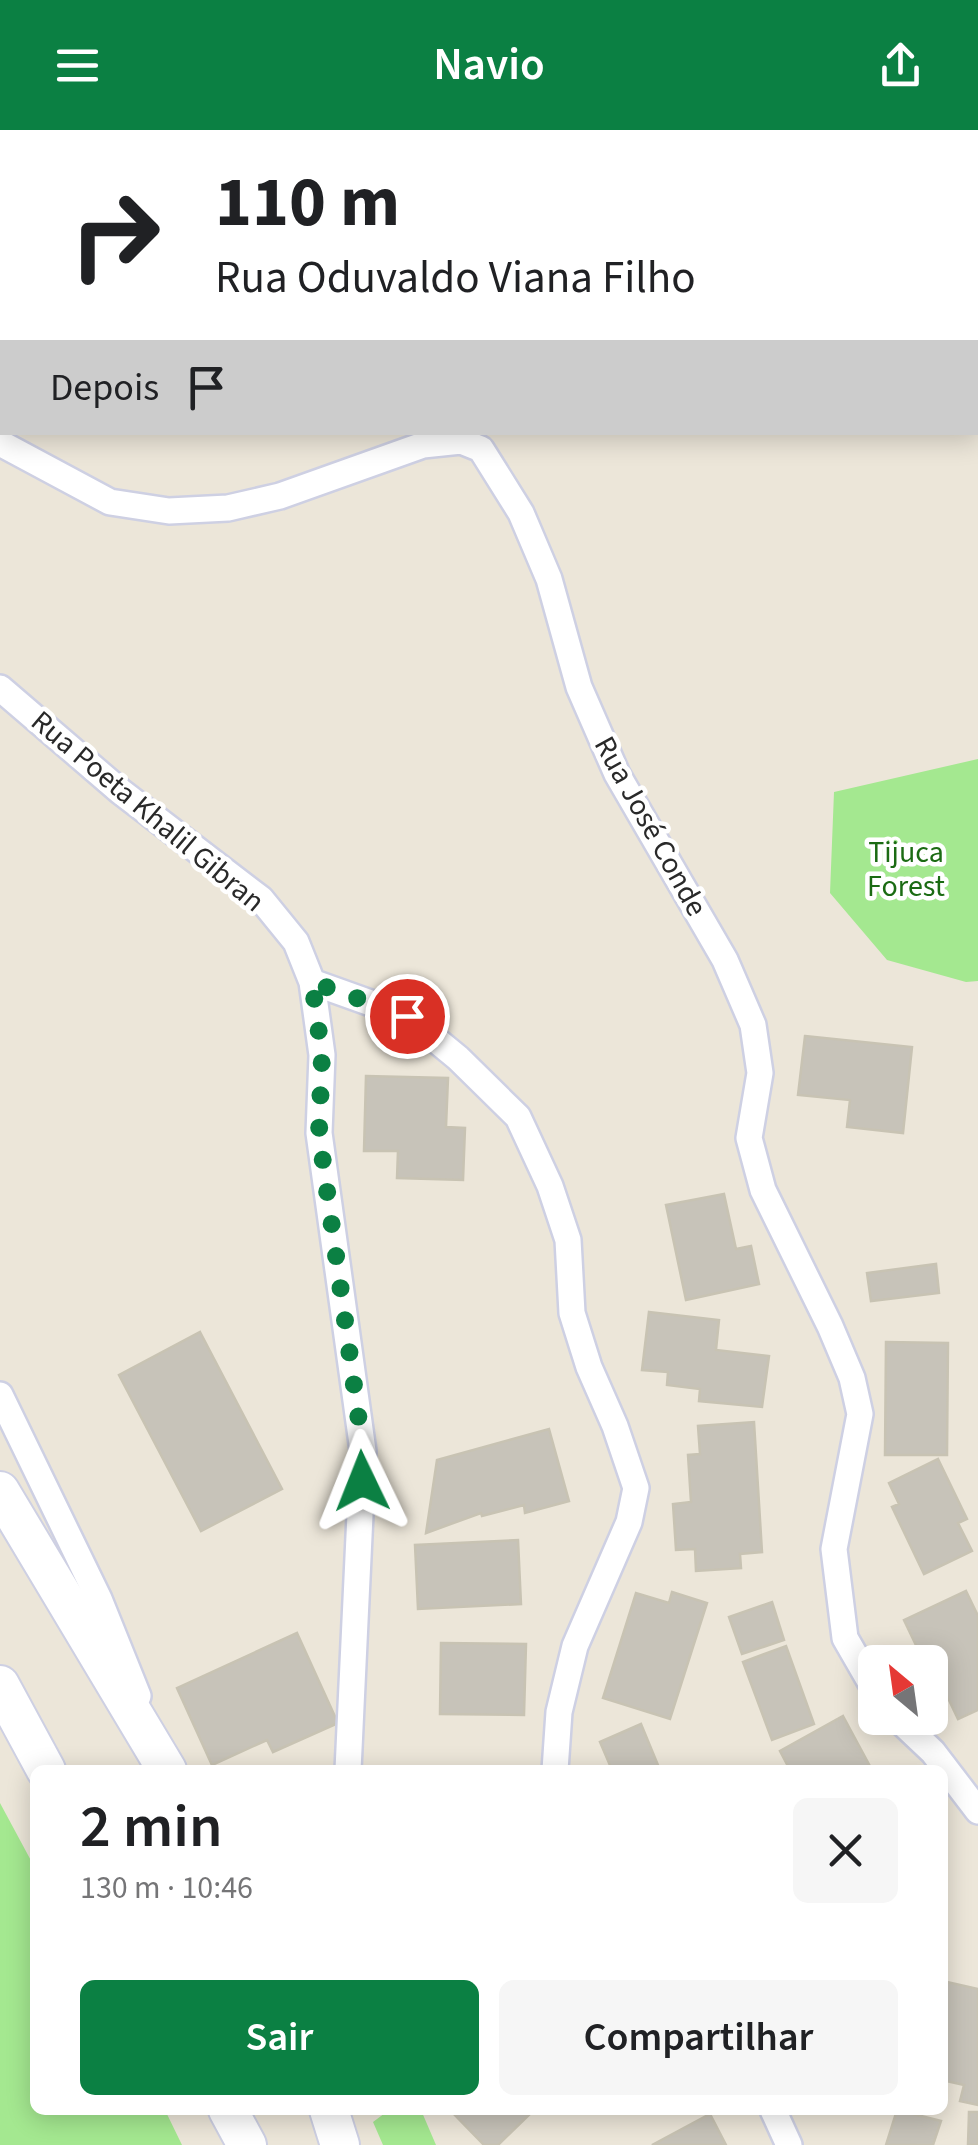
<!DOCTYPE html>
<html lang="pt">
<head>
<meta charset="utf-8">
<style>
  :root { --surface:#fff; --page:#f6f6f6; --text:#202124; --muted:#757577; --accent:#0b8043 }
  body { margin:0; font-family:"Source Sans 3",sans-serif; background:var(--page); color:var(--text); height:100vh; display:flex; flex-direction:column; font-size:38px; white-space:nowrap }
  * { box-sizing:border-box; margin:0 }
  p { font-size:32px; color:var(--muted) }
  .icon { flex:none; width:55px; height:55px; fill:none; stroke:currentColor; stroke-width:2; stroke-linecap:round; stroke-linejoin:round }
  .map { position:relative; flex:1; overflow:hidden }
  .panel { position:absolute; left:30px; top:1635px; width:918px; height:350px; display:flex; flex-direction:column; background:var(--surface); border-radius:15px; box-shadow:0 5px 25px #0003 }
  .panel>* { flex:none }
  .guide { position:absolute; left:0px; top:0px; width:980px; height:305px; box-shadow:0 5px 25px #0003; background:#fff; color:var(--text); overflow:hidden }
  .needle { width:65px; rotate:331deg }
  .controls { position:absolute; left:858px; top:1515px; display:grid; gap:20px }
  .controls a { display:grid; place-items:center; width:90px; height:90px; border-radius:15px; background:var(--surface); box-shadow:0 5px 25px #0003; font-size:50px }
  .pin { position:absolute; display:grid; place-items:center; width:85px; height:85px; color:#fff; margin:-42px; border:5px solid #fff; border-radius:50%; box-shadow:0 2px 10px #0007 }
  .me { position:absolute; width:110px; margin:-55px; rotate:358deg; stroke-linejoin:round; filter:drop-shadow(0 0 8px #0008) }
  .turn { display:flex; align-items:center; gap:35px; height:210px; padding:0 50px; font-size:45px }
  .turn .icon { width:130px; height:130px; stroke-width:2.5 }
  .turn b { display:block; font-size:70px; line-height:85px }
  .then { display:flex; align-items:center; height:95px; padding:0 50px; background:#0003; gap:20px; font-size:38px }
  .round { display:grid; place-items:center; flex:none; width:105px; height:105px; border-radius:15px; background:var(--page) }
  .summary { display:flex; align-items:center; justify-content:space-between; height:170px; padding:0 50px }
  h1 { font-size:60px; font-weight:600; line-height:75px }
  .primary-button { display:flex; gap:20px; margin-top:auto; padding:20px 50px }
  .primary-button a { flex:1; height:115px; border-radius:15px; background:var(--accent); color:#fff; font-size:40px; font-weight:600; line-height:115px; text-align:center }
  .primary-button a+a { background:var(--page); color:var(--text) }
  header { display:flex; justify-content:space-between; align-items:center; height:130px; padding:0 50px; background:var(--accent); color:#fff; font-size:45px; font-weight:600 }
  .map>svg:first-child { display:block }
</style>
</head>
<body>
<header><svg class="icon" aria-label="menu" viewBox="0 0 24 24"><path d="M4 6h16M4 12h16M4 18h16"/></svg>Navio<svg class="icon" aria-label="share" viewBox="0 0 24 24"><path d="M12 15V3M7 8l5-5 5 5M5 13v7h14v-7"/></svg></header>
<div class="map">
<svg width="978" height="2015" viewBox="0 0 978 2015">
  <rect width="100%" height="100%" fill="#ece6d9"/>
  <path fill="#a4e890" d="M978,629V851L966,852L887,830L830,763L834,662Z
    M0,1673L35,1738V1980H165L182,2015H0Z
    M389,1980H421L436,2015H383L373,1992Z"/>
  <path fill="#c7c3b9" stroke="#c8c3b3" stroke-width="2.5" d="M805,906L912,917L903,1003L847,997L850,970L798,965Z
    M366,946L448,948L446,997L465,998L463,1050L397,1048L398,1021H364Z
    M724,1064L736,1119L751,1116L759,1154L686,1170L666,1075Z
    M936,1134L939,1163L871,1171L867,1143Z
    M649,1182L719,1190L716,1220L769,1226L762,1277L699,1271L700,1259L667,1255L668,1242L642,1240Z
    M200,1202L282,1359L201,1401L119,1245Z
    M886,1212L948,1213L947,1325H885Z
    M754,1292L762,1422L740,1424L741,1438L696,1441L695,1419L676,1420L673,1374L691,1372L688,1325L700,1324L698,1296Z
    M549,1299L569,1371L525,1383L524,1375L482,1386L481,1383L426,1403L437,1330Z
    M938,1329L967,1389L958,1393L972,1421L924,1444L892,1377L899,1374L889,1353Z
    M518,1410L521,1474L418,1479L415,1415Z
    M966,1461L978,1486V1580L958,1589L940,1551L934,1553L930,1532H924L904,1490Z
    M672,1462L707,1473L670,1589L603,1568L636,1463L669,1473Z
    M772,1472L784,1510L742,1524L729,1487Z
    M297,1503L338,1593L273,1622L267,1610L212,1635L177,1558Z
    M441,1513L526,1514L524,1585L440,1584Z
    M786,1516L814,1594L772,1610L743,1532Z
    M843,1586L872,1640H790L780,1621Z
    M641,1594L660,1640H612L600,1612Z
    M947,1852L978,1859V1975L960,1971L964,1955L942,1950V1871Z
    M450,1980H534L498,2015H484Z
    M897,1980L941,1991L933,2015H886Z
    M969,1982H978V2015H968Z
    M710,1984L726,2015H652Z"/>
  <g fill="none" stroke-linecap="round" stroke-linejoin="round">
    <g stroke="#ced0e3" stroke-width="30">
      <path id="street" d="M262,0L266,2
        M0,313L110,372L169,381L228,378L280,366L423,315L461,311L481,319L521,383L549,449L579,557L617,644L725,830L753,895L760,943L749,1008L763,1060L830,1196L852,1248L860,1284L834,1419L845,1508L875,1560
        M0,558L120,661L261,769L296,812L312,852L322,925L319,1003L363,1321L348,1640
        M312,852L407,886L458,928L518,987L550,1056L568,1110L572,1183L589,1237L615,1296L636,1358L629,1392L575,1516L559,1582L555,1640
        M0,1265L99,1469L138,1566
        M897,1588L933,1622L978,1681
        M773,1980L789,2015"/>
    </g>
    <g stroke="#ced0e3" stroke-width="42">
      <path id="secondary" d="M0,1361L167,1640
        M0,1555L46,1640
        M228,1980L247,2015
        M329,1980L340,2015"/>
    </g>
    <use href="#street" stroke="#fff" stroke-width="25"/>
    <use href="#secondary" stroke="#fff" stroke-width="38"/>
  </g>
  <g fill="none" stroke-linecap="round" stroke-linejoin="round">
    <path stroke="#0b8043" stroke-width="18" stroke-dasharray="0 32.4" d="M362,1351L363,1320L319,1003L322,925L312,852L407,886"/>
  </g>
  <g text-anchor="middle" stroke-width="9" stroke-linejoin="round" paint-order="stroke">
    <g font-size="30" fill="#292929" stroke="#fff">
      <text transform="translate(148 681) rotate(40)" y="10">Rua Poeta Khalil Gibran</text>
      <text transform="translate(651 696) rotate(61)" y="10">Rua José Conde</text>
    </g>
    <g font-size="30" fill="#1b6b13" stroke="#fff">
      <text x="906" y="732">Tijuca<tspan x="906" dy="34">Forest</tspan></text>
    </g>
  </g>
</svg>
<div class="controls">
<a><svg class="needle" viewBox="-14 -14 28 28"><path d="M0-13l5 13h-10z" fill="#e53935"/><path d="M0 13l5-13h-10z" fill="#757577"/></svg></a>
</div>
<div class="pin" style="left:407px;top:886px;background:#d93025"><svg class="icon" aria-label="arrive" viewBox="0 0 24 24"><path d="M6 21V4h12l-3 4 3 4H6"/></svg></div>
<svg class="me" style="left:362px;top:1351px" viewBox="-20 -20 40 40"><path d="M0-17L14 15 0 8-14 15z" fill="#0b8043" stroke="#fff" stroke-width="4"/></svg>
<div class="guide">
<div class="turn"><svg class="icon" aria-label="right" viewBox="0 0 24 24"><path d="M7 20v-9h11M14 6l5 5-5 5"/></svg><div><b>110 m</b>Rua Oduvaldo Viana Filho</div></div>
<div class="then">Depois<svg class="icon" aria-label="arrive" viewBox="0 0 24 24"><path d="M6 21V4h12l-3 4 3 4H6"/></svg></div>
</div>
<section class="panel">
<div class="summary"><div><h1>2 min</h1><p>130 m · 10:46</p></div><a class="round"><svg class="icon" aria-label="close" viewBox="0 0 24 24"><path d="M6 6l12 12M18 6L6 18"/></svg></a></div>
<div class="primary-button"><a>Sair</a><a>Compartilhar</a></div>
</section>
</div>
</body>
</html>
